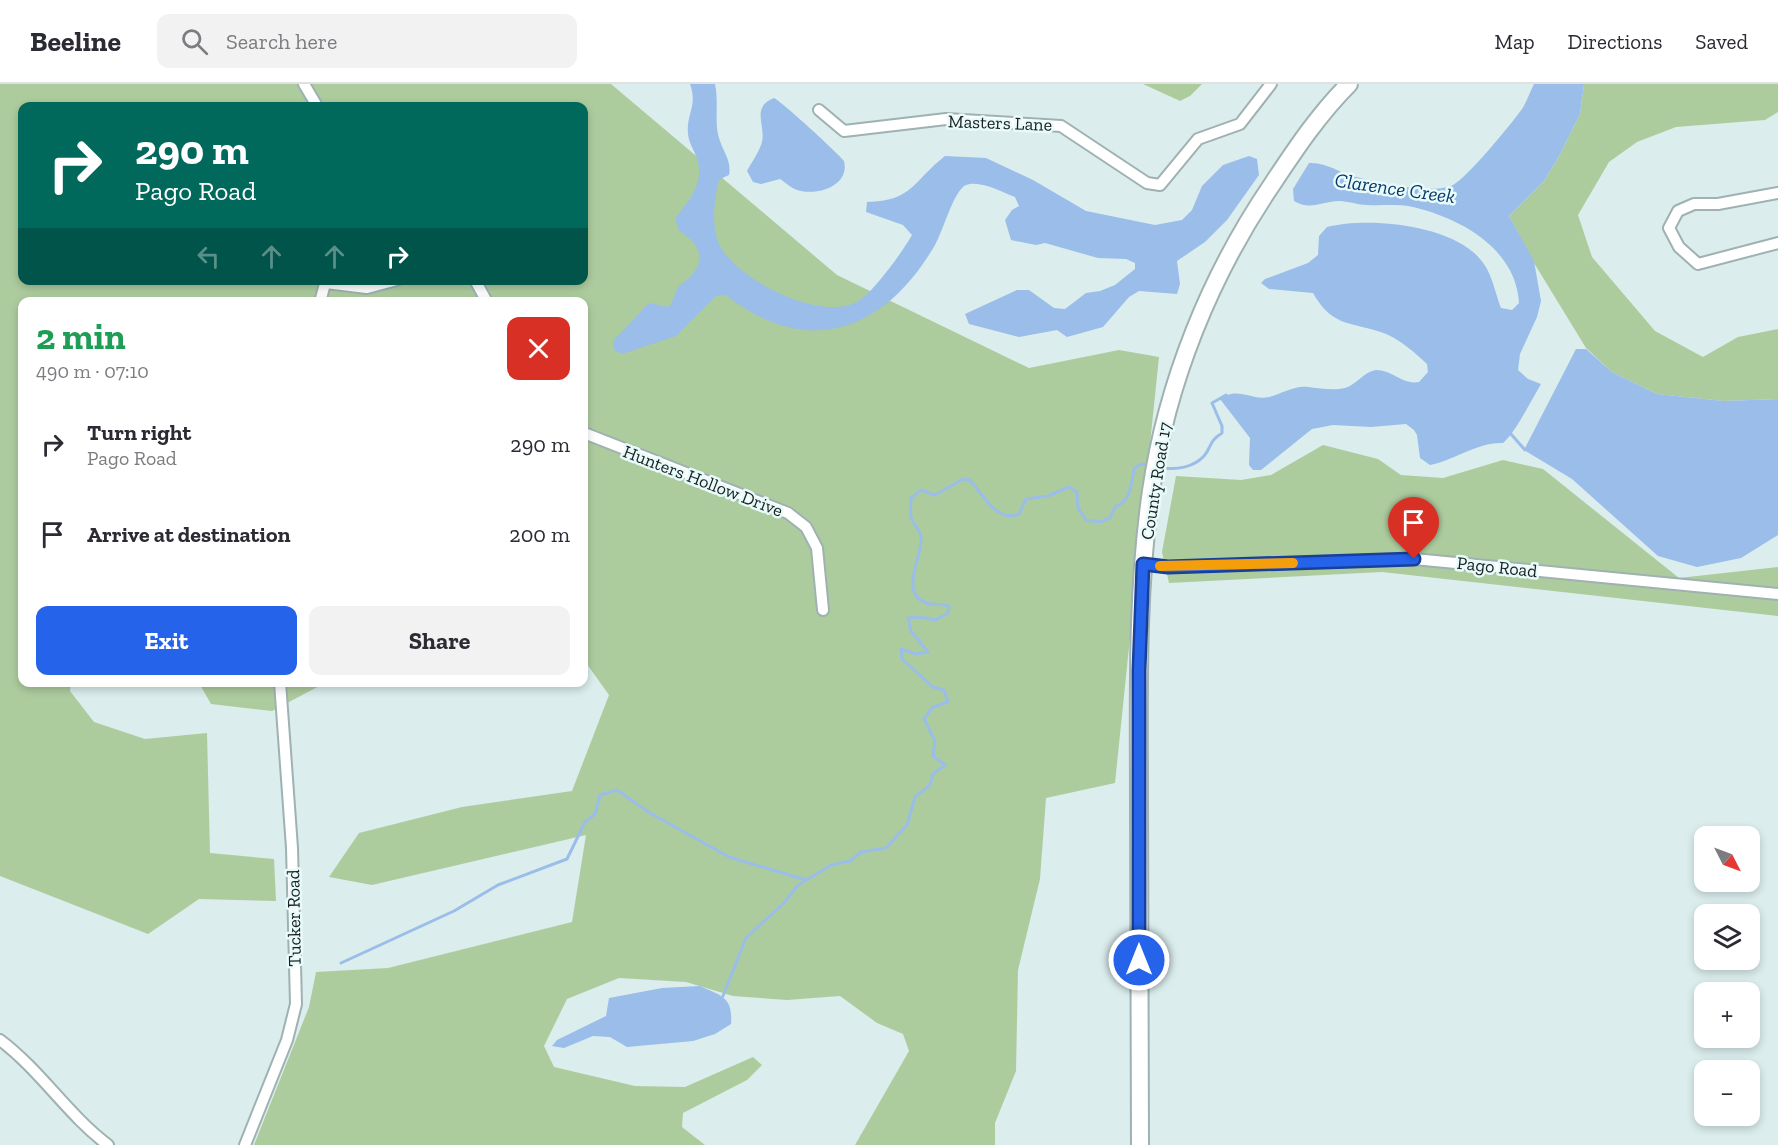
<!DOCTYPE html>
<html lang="en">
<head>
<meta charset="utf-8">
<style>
  :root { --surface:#fff; --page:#f2f2f3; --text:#2b2b33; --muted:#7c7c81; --line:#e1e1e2; --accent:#2563eb }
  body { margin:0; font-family:"Zilla Slab",serif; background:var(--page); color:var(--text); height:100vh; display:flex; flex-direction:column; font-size:22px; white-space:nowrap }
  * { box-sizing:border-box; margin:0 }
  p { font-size:20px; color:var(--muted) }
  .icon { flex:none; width:33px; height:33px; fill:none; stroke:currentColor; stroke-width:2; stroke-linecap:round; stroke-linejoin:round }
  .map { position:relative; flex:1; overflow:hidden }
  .panel { position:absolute; left:18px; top:213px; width:570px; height:390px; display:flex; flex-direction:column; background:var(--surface); border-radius:12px; box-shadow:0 3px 9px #0003 }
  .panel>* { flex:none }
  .guide { position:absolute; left:18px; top:18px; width:570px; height:183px; border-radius:12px; box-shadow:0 3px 9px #0003; background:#00695c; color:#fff; overflow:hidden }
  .needle { width:39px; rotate:132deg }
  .tools { position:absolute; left:1694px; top:742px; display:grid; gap:12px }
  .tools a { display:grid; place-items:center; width:66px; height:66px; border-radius:12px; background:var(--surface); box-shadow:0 3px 9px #0003; font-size:30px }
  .pin { position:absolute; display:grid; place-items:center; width:51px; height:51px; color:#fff; margin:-62px -26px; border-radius:50% 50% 50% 0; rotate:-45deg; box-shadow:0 0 6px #0007 }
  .pin .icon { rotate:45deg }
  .me { position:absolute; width:66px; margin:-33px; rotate:0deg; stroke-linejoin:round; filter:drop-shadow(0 0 4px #0008) }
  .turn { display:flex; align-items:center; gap:21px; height:126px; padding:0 18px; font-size:27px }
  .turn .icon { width:78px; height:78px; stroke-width:2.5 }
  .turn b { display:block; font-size:42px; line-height:51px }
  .lanes { display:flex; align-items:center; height:57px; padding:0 18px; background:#0003; justify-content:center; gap:30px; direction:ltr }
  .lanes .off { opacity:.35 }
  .round { display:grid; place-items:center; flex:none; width:63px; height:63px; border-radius:12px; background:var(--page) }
  .head { display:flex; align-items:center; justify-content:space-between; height:102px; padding:0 18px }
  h1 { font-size:36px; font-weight:700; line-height:45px; color:#1e9e55 }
  .primary-button { display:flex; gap:12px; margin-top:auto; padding:12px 18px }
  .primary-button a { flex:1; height:69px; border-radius:12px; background:var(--accent); color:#fff; font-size:24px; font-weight:700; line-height:69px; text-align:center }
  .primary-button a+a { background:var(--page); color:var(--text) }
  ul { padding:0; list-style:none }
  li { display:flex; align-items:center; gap:18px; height:90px; padding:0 18px }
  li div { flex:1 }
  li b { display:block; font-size:22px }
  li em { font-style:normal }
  header { display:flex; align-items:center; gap:36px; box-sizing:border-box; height:84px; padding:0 30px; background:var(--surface); border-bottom:2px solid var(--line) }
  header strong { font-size:28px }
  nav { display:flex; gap:33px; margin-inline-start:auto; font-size:21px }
  .search { width:420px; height:54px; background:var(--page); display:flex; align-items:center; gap:15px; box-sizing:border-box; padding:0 21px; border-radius:12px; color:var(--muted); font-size:22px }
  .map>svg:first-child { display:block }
</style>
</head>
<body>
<header>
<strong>Beeline</strong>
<div class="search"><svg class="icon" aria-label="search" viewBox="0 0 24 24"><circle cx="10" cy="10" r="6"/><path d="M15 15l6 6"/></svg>Search here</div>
<nav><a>Map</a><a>Directions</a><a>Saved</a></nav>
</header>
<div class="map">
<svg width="1778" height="1061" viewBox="0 0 1778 1061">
  <rect width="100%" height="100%" fill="#dbeded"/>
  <path fill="#adcc9e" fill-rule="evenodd" d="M0,0H611L837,191L1029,284L1119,266L1159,273L1115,699L1046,714L1040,795L1018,886L1016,987L995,1039V1061H855L909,967L903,950L877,939L840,912L787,916L733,912L686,898L619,894L567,915L544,962L554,983L635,1002L685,1003L753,973L762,981L747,996L683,1029L682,1043L705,1061H254L309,923L316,888L388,884L572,838L586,751L372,801L329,793L359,749L462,723L572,707L609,611L584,576V218H22V598L71,599L70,607L94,638L145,655L207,649L210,769L274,775L276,817L199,815L148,850L0,792ZM22,22H584V196H22Z
    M1143,0H1202L1190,12L1180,17Z
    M1584,0H1778V28L1765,36L1676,43L1637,58L1609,78L1578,131L1592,173L1655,247L1703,273L1738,253L1778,245V315L1724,317L1657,310L1612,288L1586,264L1534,179L1509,132L1544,97L1557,76L1580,30Z
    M1323,361L1378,375L1401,391L1443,394L1503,376L1543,385L1679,494L1778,483V532L1382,488L1169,499L1162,468L1176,392L1241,396L1271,391Z
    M199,599H325L272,627L211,620Z"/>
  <path fill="#9abde9" d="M690,0H715C719,17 714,38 719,54C723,68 732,77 729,91C716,96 718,100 716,112C713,126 713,148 720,162C738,196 820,238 857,218C873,209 903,167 912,151L903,141L866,128L867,118C913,117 913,97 945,72L986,74L1033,96L1086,127L1155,141L1182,136L1192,126L1202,102L1223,81L1249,72L1257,75L1259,91L1227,136L1205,158L1177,177L1180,200L1177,210L1139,207L1129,213L1103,243L1067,253L1057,246L1019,253L969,240L965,230L1017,206H1029L1054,224L1065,225L1086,209L1100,207L1115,201L1135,185V179L1126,175L1098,174L1045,159L1036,161L1011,156L1005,136L1012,126L1019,122L1015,113C1002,108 980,96 966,101C954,106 943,147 935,161C885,247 808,276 726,211L716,212L676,252L622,270L614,266L613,257L649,219L669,223C674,216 675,207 680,201C683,198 688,196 691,192C708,173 697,158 679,147L675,134C690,116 706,97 696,72C693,64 689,59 688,50C686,30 698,22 690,0Z
    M1534,0H1584L1580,30L1557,76L1544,97L1509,132L1534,177L1541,217L1537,233L1520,270L1518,286L1528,295L1541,300C1532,315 1515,349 1503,359C1477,358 1455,376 1430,381L1420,374L1417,351L1414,346L1406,340L1371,343L1333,341L1312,345L1261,386H1253L1249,381L1250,354L1220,315C1238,302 1251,317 1269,313C1281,310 1295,301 1308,303C1320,304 1332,307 1345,304C1356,301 1365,287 1376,286C1393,286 1402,301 1419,298L1428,288L1427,280C1414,268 1402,257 1386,250C1353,237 1333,245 1313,209L1269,205L1261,199L1265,195L1308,179L1318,171L1319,152L1327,143C1366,133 1441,140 1473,168C1492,184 1493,203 1501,224L1512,226L1519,219C1516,163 1457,132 1408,122C1395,120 1380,122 1367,121C1358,121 1348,117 1339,117C1323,117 1310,127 1294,117L1293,105L1309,79C1327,78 1339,89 1356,93C1379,99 1429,110 1451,102C1465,97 1512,39 1522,25C1527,17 1530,8 1534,0Z
    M774,14C781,17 838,69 844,77C850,101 819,111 801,107C793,106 786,99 780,95L761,100L753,98L747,87C751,79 758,70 761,61C768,43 749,24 774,14Z
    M1576,265H1586L1612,288L1657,310L1724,317L1778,315V451L1741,474L1697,483L1658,472L1572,395L1524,366Z
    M700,902C722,912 733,913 731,940L715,950L693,957L627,963L610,953L593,952L564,964L552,962L557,956L606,932L609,914L662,904Z"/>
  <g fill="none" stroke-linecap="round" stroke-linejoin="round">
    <path stroke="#9abde9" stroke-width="3" d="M1510,349L1525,366
      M1164,384C1177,386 1194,383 1204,372C1212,363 1208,358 1222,349V342L1212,319L1226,311
      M341,879L454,827L498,801L567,775L585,738L595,730L600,711L617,706L650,729L729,773L806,796
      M723,912L746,854L784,819L797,802L831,781L850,777L861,768L886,764L907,741L915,713L930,701L933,690L945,681L933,672L935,657L924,635L933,623L948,618L944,606L933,603L902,575L901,565L916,570L928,568L911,547L908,534L919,533L936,536L948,529L949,522C941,519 933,522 926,519C899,509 922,474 921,454C921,446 913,441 911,433C910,428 911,420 911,414L921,406L935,411L963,395L970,396C983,411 997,439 1019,430L1026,415L1048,412L1069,403L1077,408L1078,424L1086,436L1100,438L1110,434L1115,423C1131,417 1131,401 1134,385L1141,380L1147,381"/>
    <g stroke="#9fb1b1" stroke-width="14">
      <path id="street" d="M304,0L317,22
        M819,26L844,47L946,35L1061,42L1147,99L1160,101L1198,55L1240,40L1271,0
        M1778,109L1718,120H1694L1678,127L1669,144L1679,163L1698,180L1778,159
        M475,196L487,218
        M326,199L367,204L397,196
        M320,218L326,196
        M584,349L788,429L806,443L817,464L823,526
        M1143,480L1168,483L1414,475L1778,510
        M0,956C41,987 68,1031 108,1061
        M245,1061L287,956L296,920L292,764L280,598"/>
    </g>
    <g stroke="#9fb1b1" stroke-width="20">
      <path id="primary" d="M1140,1061C1139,947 1139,833 1139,720C1139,616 1136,510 1151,407C1167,298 1210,192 1271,102C1295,66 1318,31 1349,0"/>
    </g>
    <use href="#street" stroke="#fff" stroke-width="10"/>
    <use href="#primary" stroke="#fff" stroke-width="16"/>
  </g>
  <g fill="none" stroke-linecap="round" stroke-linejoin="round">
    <g stroke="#184099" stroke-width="15">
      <path id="route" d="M1139,876V586L1143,480L1168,483L1414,475"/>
    </g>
    <use href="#route" stroke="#2563eb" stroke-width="10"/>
    <path stroke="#f59e0b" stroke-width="10" d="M1160,482L1293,479"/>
  </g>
  <g text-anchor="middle" stroke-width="5" stroke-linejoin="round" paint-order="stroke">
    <g font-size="18" fill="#181f1e" stroke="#e8fbfa">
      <text transform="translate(1000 39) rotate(2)" y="6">Masters Lane</text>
      <text transform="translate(703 397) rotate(21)" y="6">Hunters Hollow Drive</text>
      <text transform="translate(1156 397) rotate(-81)" y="6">County Road 17</text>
      <text transform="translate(1497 483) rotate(6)" y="6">Pago Road</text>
      <text transform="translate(294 834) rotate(-91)" y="6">Tucker Road</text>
    </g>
    <g font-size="20" font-style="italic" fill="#08396d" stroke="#e8fbfa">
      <text transform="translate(1395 104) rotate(8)" y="7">Clarence Creek</text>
    </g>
  </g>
</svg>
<div class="tools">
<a><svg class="needle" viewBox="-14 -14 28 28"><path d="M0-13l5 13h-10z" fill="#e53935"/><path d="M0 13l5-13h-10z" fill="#7c7c81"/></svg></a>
<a><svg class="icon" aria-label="layers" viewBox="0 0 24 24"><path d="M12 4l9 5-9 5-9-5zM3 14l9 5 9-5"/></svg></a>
<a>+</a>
<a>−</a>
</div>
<div class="pin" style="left:1414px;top:475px;background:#d93025"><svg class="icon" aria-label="arrive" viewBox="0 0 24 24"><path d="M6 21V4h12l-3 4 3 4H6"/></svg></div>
<svg class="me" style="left:1139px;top:876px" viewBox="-20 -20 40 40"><circle r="17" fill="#2563eb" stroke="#fff" stroke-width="3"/><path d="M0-11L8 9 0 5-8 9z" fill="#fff"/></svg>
<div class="guide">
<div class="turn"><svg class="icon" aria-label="right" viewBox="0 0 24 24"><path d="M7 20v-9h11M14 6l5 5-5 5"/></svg><div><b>290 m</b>Pago Road</div></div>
<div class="lanes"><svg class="icon off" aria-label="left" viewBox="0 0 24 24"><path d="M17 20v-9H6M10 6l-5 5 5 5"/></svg><svg class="icon off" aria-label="ahead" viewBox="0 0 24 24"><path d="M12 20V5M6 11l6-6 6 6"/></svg><svg class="icon off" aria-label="ahead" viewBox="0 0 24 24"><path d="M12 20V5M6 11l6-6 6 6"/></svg><svg class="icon" aria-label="right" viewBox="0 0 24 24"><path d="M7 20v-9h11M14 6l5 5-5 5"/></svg></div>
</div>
<section class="panel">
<div class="head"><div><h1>2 min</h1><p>490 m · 07:10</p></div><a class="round" style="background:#d93025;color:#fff"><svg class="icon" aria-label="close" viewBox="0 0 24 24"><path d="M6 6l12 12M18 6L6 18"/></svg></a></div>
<ul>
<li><svg class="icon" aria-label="right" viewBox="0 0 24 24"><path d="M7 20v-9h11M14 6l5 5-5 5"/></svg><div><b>Turn right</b><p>Pago Road</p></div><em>290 m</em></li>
<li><svg class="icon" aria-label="arrive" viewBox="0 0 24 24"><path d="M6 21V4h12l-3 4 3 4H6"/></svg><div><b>Arrive at destination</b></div><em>200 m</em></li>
</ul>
<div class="primary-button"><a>Exit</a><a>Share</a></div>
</section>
</div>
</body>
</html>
